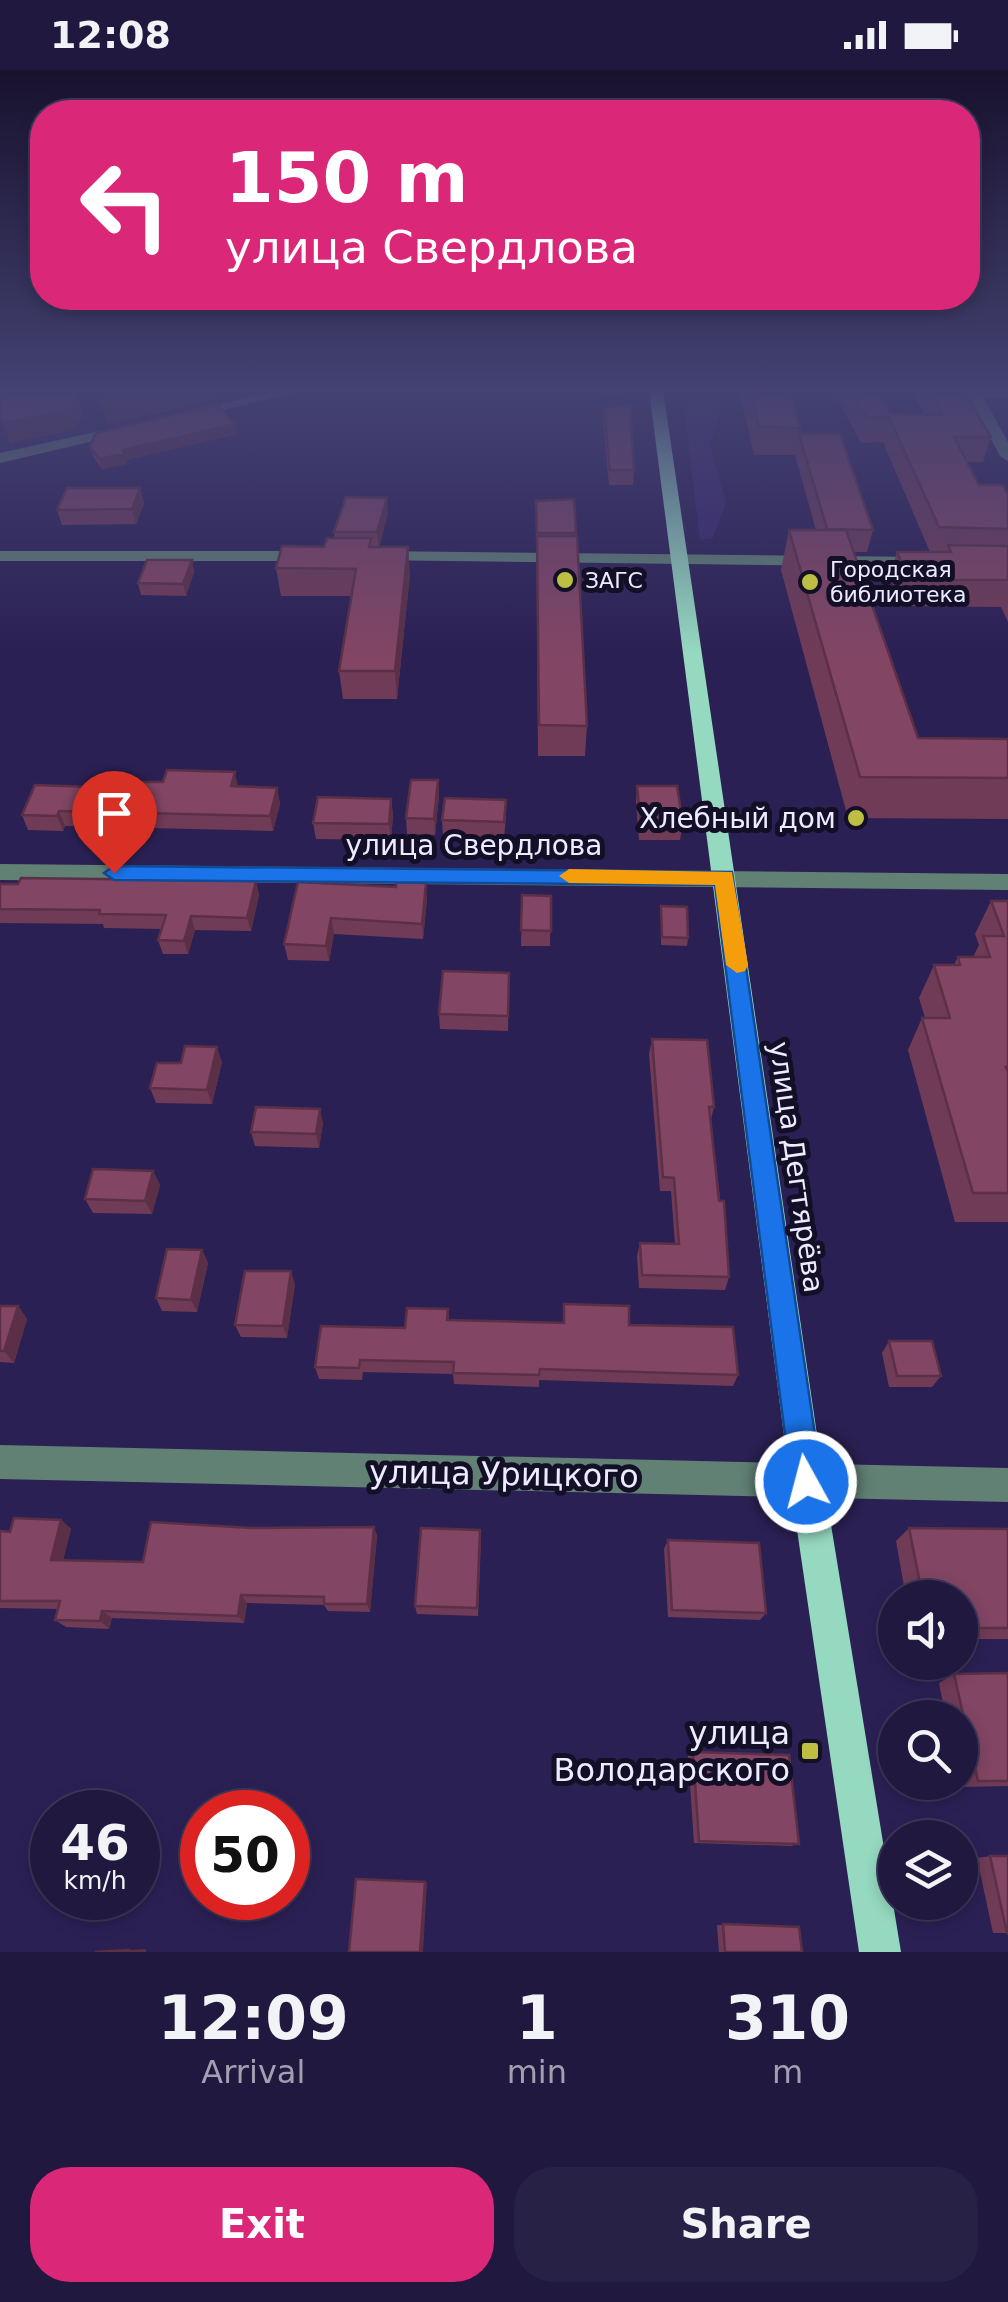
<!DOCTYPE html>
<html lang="en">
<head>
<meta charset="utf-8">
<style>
  :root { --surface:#20183f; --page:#282146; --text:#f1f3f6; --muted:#a2a0b0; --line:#3d3759; --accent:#db2777 }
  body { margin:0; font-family:"DejaVu Sans",sans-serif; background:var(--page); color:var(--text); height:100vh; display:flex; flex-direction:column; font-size:38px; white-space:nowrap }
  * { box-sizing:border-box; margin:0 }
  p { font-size:32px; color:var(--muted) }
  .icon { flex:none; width:55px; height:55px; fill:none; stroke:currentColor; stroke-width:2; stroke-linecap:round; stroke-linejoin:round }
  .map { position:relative; height:1882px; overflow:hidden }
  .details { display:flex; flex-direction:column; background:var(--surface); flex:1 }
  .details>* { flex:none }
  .hud { position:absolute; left:30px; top:30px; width:950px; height:210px; border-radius:40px; box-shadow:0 5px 15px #0003,0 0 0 2px var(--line); background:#db2777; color:#fff; overflow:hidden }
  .tools { position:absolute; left:878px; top:1510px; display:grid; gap:20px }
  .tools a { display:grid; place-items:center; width:100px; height:100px; border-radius:50%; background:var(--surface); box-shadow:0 5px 15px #0003,0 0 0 2px var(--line); font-size:50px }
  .speed { position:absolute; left:30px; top:1720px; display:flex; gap:20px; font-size:50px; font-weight:700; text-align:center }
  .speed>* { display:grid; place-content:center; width:130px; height:130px; border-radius:50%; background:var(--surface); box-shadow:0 5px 15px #0003,0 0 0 2px var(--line); line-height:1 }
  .speed small { font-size:25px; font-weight:400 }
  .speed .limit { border:15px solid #d22; background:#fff; color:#111 }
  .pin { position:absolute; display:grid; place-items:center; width:85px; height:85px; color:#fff; margin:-102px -42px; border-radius:50% 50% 50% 0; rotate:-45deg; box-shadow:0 0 10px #0007 }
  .pin .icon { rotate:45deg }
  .me { position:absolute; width:110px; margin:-55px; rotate:353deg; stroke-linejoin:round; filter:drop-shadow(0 0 8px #0008) }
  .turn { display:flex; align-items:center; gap:35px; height:210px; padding:0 30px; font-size:45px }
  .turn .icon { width:130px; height:130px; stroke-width:2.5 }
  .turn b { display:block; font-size:70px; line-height:85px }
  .eta { display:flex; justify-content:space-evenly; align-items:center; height:170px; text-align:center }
  .eta b { font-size:60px; font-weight:700; line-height:70px }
  .button { display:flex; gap:20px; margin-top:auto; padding:20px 30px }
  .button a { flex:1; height:115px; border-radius:40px; background:var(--accent); color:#fff; font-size:40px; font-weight:700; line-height:115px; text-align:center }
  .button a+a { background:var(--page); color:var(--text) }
  .status { display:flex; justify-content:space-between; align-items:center; height:70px; padding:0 50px; background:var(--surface); direction:ltr }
  .status svg { height:28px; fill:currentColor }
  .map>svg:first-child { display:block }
</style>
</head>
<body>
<div class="status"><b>12:08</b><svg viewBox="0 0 49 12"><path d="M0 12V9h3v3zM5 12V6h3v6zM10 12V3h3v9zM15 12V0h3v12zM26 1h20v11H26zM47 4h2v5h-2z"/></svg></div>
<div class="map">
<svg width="1008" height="1882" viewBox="0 0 1008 1882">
  <rect width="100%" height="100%" fill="#2b2054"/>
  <path fill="#31235f" d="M30,320H283L0,385V330Z"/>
  <path fill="#39286f" d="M682,320C698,320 713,323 722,336L710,376L726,432L713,468L700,470Z"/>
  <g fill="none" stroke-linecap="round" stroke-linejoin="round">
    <path fill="#618175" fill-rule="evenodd" d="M278,320H303L190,348L183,344Z
      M965,320H1008V327H983L1008,372V391L1000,386Z
      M127,355L134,359L132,362L0,393V383Z
      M0,481H310L318,486L310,491H0Z
      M375,481L925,487L934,492L925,497L369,490V482Z
      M0,794L1008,804V820L0,810Z
      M0,1375L1008,1398V1432L0,1409Z"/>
    <path fill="#95d9c0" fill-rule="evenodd" d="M649,320H663L824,1412L901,1882H859L790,1412Z"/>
  </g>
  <path fill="#703b56" d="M602,320H627L626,325H603Z
    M739,320H789L800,358L795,385H754Z
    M833,320H876L890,344H924L912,320H963L991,367L983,392H967L979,415L1008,425V552L1001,537L901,536L890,508L897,482H930L883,372L861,373Z
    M604,338L634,400L633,415H609L603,353Z
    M237,364L126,390L127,394L102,399L93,386L90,376Z
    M799,364L873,460L867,482H853L918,668L1008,669V749L848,748L781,500L789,460H816L795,385Z
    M140,418L144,433L136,454L62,455L57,440Z
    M574,429L587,656L585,686H538L536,431Z
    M388,443L379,477L410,504L397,629H343L339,601L351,526H281L276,498L324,477L335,468L334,462Z
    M192,490L194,502L186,526L141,525L138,513Z
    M438,710L439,726L435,765L407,764L406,748Z
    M238,716L277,718L280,734L273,761L65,756L63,761L28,760L22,745L122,718Z
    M637,716L683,754L680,770H639L636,732Z
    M391,729L393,745L391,770L316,769L313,753Z
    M506,746L504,768L443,766L442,750Z
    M256,811L259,825L251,861L195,860L188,884H163L158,870L162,859L104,858L103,854L0,853V814Z
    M298,812L427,829L423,869L334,864L329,891L288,890L284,874Z
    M522,825L551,826L550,876H521Z
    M991,831H1008V1152H955L908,980L922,948H925L919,928L934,895H954L958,887H973L979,875L975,864Z
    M661,836L688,868L687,876L661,875Z
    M509,903L508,961L440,959L439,944Z
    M652,969L714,1037L711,1049L729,1207L725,1220L639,1218L637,1186L640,1173L675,1174L671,1121H660L649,984Z
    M222,992L212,1034L156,1033L150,1018Z
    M323,1053L319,1078L255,1076L251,1062Z
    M153,1101L160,1115L152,1144L93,1143L85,1129Z
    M202,1180L208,1193L197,1242L162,1241L156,1228Z
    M295,1214L287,1268L241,1267L235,1255Z
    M564,1234L629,1255L738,1305L733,1316L539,1310V1317L454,1314L453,1304L363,1302L362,1310L319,1309L315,1297L448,1239L449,1251L563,1253Z
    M0,1236H18L27,1249L14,1293L0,1292Z
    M889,1271L941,1306L932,1317H889L882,1283Z
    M61,1450L71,1459L63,1490L143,1492L252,1458L374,1457L377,1466L370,1542L328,1541L324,1535L247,1533L244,1553L112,1548L109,1559L66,1557L55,1550L58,1539L0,1538V1461L10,1462Z
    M909,1458L1008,1459V1569H960V1528H906L896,1471Z
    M481,1469L478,1546L417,1544L415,1536Z
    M668,1470L766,1543L760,1550L668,1547L664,1479Z
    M1008,1603V1716L960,1717V1648H946L939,1613L954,1604Z
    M693,1682L799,1774L791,1776L694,1773L688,1686Z
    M990,1786L1008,1863H993L977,1788Z
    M717,1855L799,1857L802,1882H719Z"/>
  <path fill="#5b3046" d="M138,320H216L217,329L107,355L100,329Z
    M78,326L83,345L74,360L10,373L3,353Z
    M235,354L237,364L126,390L127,394L102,399L99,389L122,380Z
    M140,418L144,433L136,454L132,439Z
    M387,428L388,443L379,478L377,462Z
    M408,477L410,504L397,629L395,601Z
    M192,490L194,502L186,526L183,514Z
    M235,702L238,717L231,716Z
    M438,710L439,726L435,765L434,749Z
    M277,718L280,734L273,761L270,746Z
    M391,729L393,745L391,770L389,754Z
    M59,741L65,756L63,761L57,746Z
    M256,811L259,825L251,861L247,848Z
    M426,813L427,829L423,869L422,854Z
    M191,846L195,860L188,884L184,871Z
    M331,848L334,864L329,891L326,876Z
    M217,977L222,992L212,1034L207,1020Z
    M320,1039L323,1053L319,1078L316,1064Z
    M153,1101L160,1115L152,1144L145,1131Z
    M202,1180L208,1193L197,1242L191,1230Z
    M291,1201L295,1214L287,1268L283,1256Z
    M18,1236L27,1249L14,1293L4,1281Z
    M61,1450L71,1459L61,1498L51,1490Z
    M374,1457L377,1466L370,1542L367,1534Z
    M241,1525L247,1533L244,1553L238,1546Z
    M102,1541L112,1548L109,1559L100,1551Z
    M425,1812L427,1813L423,1882H420Z
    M146,1879V1882H129V1880Z"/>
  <path fill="#824564" stroke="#5b3046" stroke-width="2.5" d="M0,320H75L78,326L68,340L3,353L0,347Z
    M105,320H138L100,329Z
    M750,320H789L800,358L759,357Z
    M851,320H876L890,344L943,345L931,320H963L991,367H954L979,415H1003L1008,425V459L939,457L889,347L867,348Z
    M217,334L235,354L122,380L124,384L99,389L90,376L96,363Z
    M630,335L634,400H610L604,338Z
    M799,364H840L873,460L827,459Z
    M67,418H140L132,439L57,440Z
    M346,427L387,428L377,462H334Z
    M574,429L576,463H537L536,431Z
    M789,460H846L918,668L1008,669V708L860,707Z
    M537,466H577L587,656L539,655Z
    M327,468H371L369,477H408L395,601H339L356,499L276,498L282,476L324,477Z
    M948,475L1008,476V510H909L897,482H951Z
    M147,490H192L183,514L138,513Z
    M167,700L235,702L231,716L277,718L270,746L59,741L57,746L22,745L35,715L122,718L125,712H163Z
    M411,710H438L434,749L406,748Z
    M637,716H677L683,754H641Z
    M318,727L391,729L389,754L313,753Z
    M445,728L506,730L504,752L442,750Z
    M21,808L256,811L247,848L191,846L184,871L158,870L166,845L99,844L100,840L0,839V814H18Z
    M298,812L396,817V812L426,813L422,854L331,848L326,876L284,874Z
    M522,825L551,826V861L521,860Z
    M991,831H1008V997H1006L1008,1002V1123H973L922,948H950L934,895H960L958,887H990L983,866H1004Z
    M661,836L687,837L688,868L662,867Z
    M443,901L509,903L508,946L439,944Z
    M652,969L707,970L714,1037H709L719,1131H724L729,1207L642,1205L640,1173L679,1174L674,1108L663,1107Z
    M185,976L217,977L207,1020L150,1018L157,993H181Z
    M256,1037L320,1039L316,1064L251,1062Z
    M93,1099L153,1101L145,1131L85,1129Z
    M167,1179L202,1180L191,1230L156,1228Z
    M245,1201H291L283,1256L235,1255Z
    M564,1234L629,1236V1255L733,1257L738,1305L540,1299L539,1305L453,1303L454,1292L360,1290L359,1298L315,1297L321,1256L405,1258L407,1238L448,1239L447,1250L564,1253Z
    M0,1236H18L4,1281H0Z
    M889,1271H932L941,1306H897Z
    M14,1448L61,1450L51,1490L143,1492L151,1452L252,1458L374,1457L367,1534H324V1527L241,1525L238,1546L102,1541L100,1551L55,1550L60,1531H0V1461L10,1462Z
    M421,1458L480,1460L477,1538L415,1536Z
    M909,1458L1008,1459V1558H960V1528H923Z
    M668,1470L759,1473L766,1543L672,1540Z
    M1008,1603V1711H978L954,1604Z
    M693,1682L789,1685L799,1774L699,1771Z
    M990,1786H1008V1863H1007Z
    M356,1809L425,1812L420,1882H349Z
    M723,1854L799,1857L802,1882H725Z
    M129,1880V1882H95Z"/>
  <linearGradient id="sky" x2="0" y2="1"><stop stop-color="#18122e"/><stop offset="0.55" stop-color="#444272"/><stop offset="1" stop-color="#444272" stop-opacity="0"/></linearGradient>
  <rect width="1008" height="583" fill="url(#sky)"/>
  <path fill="#1a73e8" stroke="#114b97" stroke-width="2.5" d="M114,796L732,802L822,1412L817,1423L806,1427L796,1423L791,1412L715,815L114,810L104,803Z"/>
  <path fill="#f59e0b" d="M569,799L732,802L748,895L745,901L737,903L726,895L715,815L569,813L559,806Z"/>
  <g fill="#bebf42" stroke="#130f26" stroke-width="4">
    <circle cx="565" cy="510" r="10"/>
    <circle cx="810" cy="512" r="10"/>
    <circle cx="856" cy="748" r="10"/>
    <rect x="800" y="1671" width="20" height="20" rx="5"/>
  </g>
  <g text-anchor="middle" stroke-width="10" stroke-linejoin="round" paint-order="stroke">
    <g font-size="22" fill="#ecebff" stroke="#130f26" text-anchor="start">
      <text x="830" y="507">Городская<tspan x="830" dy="25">библиотека</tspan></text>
      <text x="585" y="518">ЗАГС</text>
    </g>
    <g font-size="28" fill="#ecebff" stroke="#130f26" text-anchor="end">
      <text x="836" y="758">Хлебный дом</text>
    </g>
    <g font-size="28" fill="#ecebff" stroke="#130f26">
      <text x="474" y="785">улица Свердлова</text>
      <text transform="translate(797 1097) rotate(82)" y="10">улица Дегтярёва</text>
    </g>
    <g font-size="32" fill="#ecebff" stroke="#130f26">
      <text transform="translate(504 1404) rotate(1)" y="11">улица Урицкого</text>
    </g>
    <g font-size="32" fill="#ecebff" stroke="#130f26" text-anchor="end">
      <text x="790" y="1674">улица<tspan x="790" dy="37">Володарского</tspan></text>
    </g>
  </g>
</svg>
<div class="tools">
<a><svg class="icon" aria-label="sound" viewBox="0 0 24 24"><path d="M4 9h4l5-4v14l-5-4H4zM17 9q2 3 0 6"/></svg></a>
<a><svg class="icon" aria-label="search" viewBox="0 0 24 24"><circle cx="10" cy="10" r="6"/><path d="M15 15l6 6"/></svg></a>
<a><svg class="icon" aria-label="layers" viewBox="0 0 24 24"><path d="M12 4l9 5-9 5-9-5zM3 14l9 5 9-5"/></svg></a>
</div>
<div class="speed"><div>46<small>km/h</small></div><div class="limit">50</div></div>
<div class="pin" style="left:114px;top:803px;background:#d93025"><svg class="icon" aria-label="arrive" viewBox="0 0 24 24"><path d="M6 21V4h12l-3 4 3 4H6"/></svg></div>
<svg class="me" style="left:806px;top:1412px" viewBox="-20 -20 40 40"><circle r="17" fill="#1a73e8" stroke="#fff" stroke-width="3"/><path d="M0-11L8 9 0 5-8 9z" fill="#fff"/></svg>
<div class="hud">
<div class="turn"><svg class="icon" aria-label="left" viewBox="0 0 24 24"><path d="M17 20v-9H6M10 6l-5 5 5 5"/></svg><div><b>150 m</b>улица Свердлова</div></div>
</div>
</div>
<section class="details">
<div class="eta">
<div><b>12:09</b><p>Arrival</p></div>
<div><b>1</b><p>min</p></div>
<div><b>310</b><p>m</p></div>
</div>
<div class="button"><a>Exit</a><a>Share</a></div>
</section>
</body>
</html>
